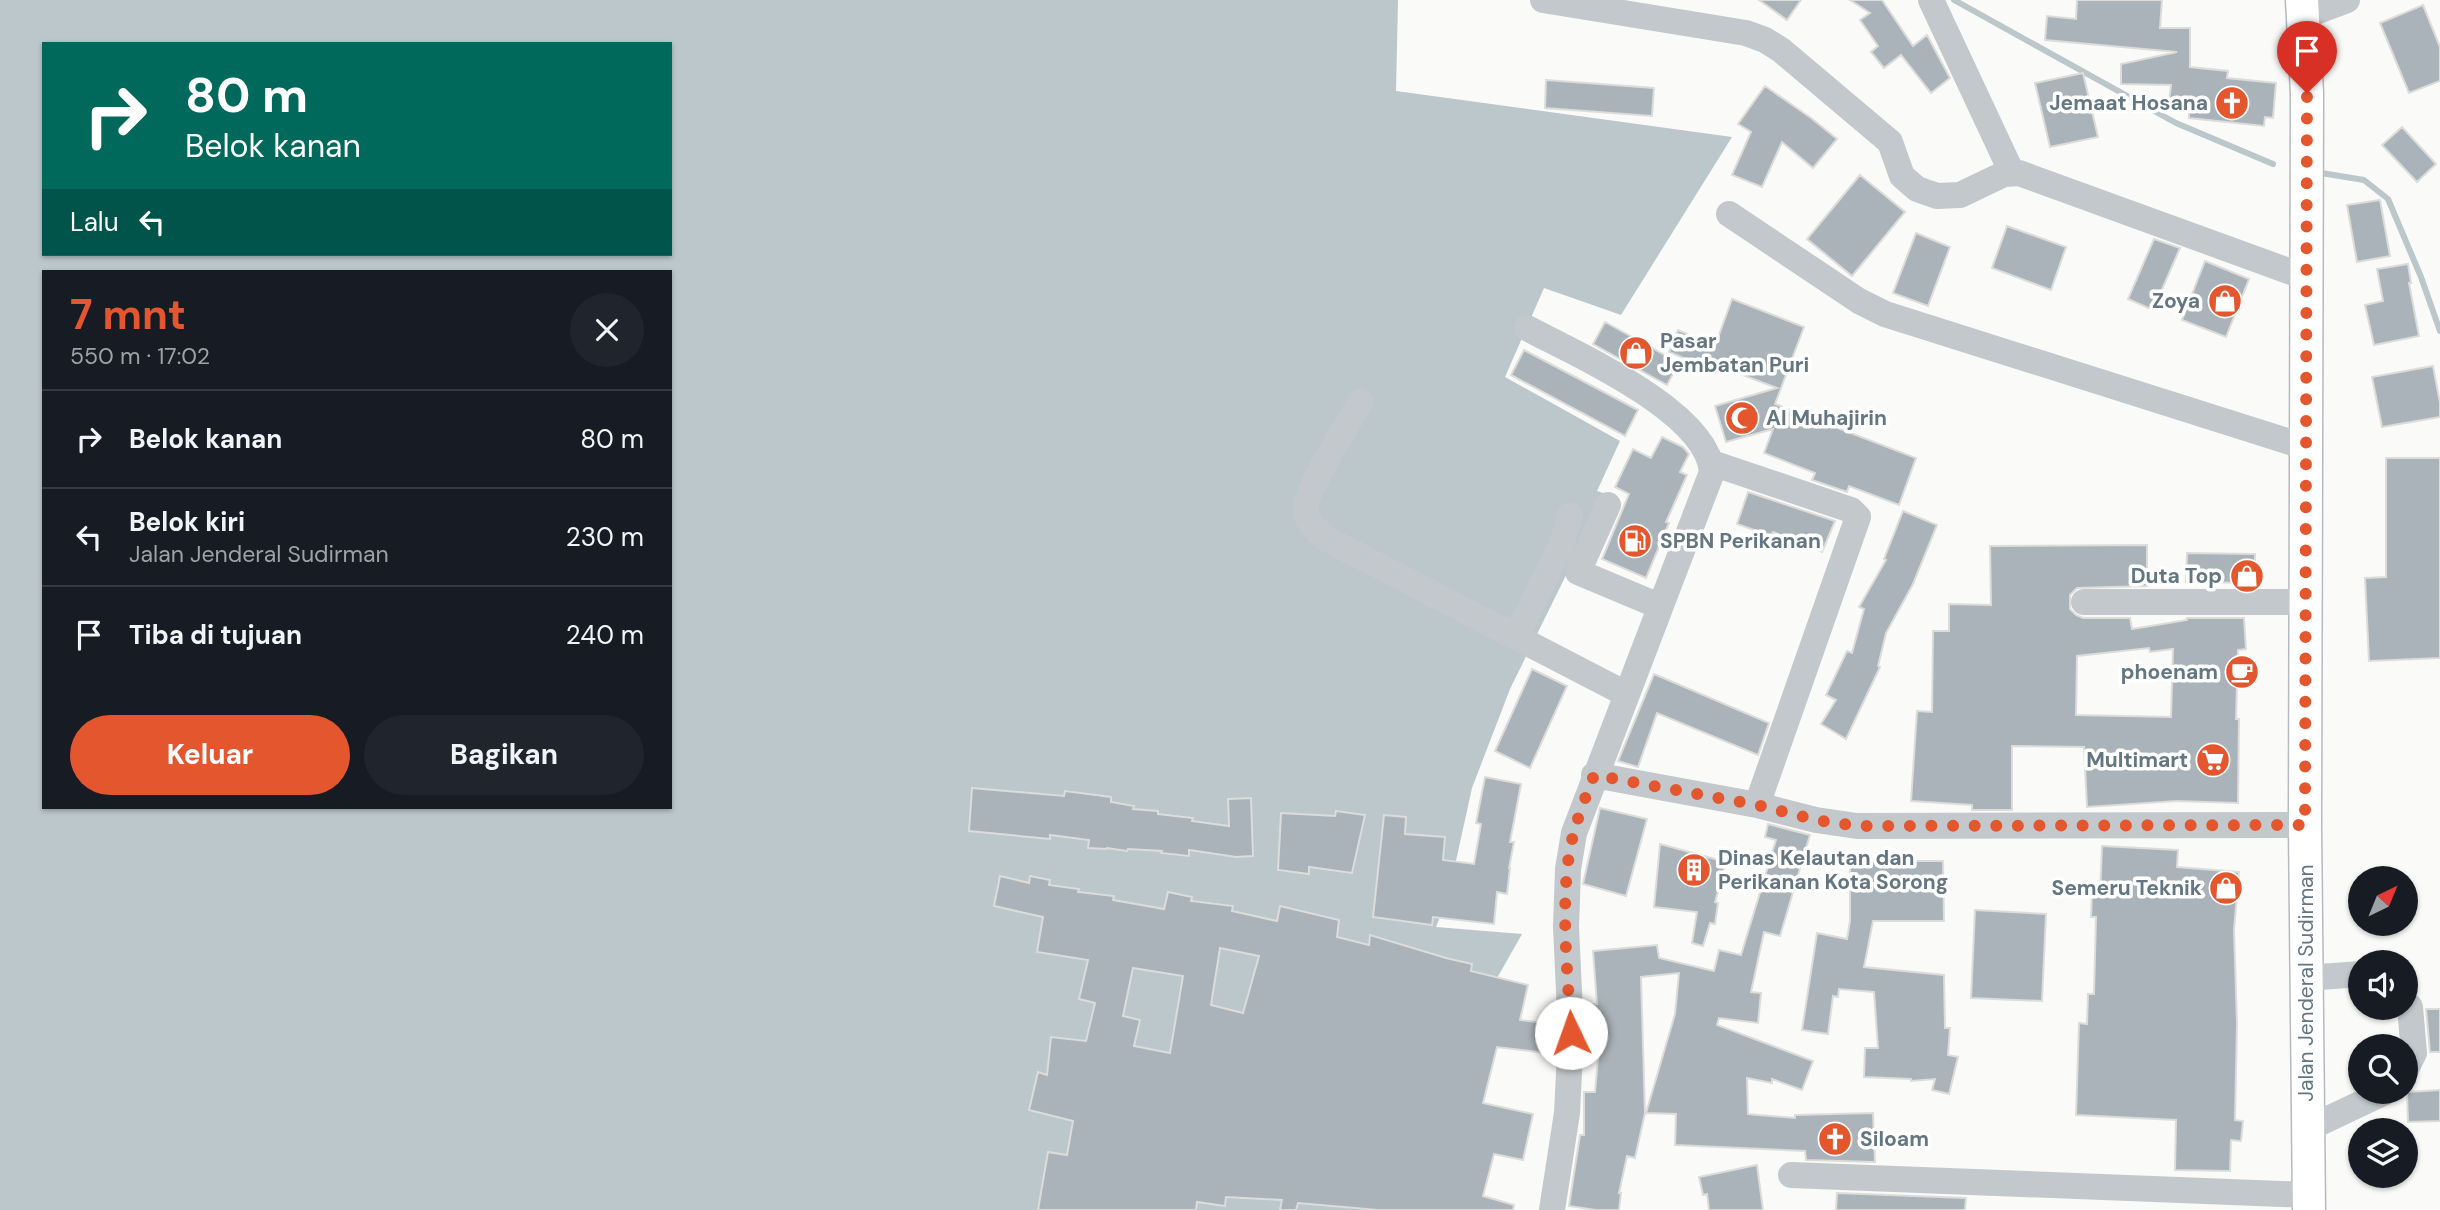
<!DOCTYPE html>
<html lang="id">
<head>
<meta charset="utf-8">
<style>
  :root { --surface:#171b24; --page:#20242c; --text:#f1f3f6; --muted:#9ea1a6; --line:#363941; --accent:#e4572e }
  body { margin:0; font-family:"DM Sans",sans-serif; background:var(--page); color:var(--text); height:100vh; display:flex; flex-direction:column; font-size:26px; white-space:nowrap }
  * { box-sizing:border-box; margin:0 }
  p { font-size:23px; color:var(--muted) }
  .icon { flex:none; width:38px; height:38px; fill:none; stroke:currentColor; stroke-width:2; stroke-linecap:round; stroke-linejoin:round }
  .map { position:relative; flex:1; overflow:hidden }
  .details { position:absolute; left:42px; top:270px; width:630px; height:539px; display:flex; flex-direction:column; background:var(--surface); border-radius:0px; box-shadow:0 2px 5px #0004 }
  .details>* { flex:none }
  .guide { position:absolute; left:42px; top:42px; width:630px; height:214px; border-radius:0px; box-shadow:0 2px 5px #0004; background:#00695c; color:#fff; overflow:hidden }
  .needle { width:46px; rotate:43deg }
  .fabs { position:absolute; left:2348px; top:866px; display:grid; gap:14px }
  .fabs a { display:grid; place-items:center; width:70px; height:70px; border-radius:50%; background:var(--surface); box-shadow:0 2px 5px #0004; font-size:35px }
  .pin { position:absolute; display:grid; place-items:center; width:60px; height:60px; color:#fff; margin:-72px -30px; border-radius:50% 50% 50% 0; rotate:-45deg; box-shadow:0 0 7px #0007 }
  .pin .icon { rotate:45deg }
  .me { position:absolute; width:77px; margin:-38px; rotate:357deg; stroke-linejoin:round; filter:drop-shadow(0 0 5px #0008) }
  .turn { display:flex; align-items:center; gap:24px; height:147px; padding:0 28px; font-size:32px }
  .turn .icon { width:91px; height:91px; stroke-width:2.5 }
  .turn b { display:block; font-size:49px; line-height:60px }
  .then { display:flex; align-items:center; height:66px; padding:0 28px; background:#0003; gap:14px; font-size:26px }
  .round { display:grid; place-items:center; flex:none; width:74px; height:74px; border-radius:37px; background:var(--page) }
  .summary { display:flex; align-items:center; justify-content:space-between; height:119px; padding:0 28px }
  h1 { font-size:42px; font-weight:700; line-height:52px; color:var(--accent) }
  .cta { display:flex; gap:14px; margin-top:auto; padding:14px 28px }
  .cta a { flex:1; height:80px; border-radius:42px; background:var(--accent); color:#fff; font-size:28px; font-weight:700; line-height:80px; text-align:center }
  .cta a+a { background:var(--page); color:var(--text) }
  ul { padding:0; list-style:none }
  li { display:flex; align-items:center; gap:21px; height:98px; padding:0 28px; border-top:2px solid var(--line) }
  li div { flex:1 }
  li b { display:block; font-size:26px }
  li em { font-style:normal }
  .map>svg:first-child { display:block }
</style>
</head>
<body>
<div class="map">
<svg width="2440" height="1210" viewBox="0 0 2440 1210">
  <rect width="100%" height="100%" fill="#fafaf8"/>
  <path fill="#bbc7cb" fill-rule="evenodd" d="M0,0H1398L1396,91L1732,137L1621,315L1544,288L1505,377L1620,441L1597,491L1606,494L1510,689L1472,788L1448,897L1436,927L1522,934L1479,1010L1433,1210H0ZM44,44H670V254H44ZM44,271H670V807H44Z"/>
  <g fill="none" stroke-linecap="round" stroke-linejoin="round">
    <path stroke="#bbc7cb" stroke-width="6" d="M1954,0L2176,123L2273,164
      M2315,172L2364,180L2388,199L2421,277L2440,331"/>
  </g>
  <path fill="#aab3b9" stroke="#dcdcda" stroke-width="2" fill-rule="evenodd" d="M1759,0H1801L1787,20Z
    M1850,0H1882L1913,46L1927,35L1950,78L1931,93L1901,55L1884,68L1871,52L1878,46L1860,20L1870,13Z
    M2077,0H2162L2160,28H2190V67L2228,71L2227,78L2276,83L2273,118L2265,117L2264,126L2189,118V112L2168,109L2171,85L2121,84V64L2177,52L2045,40L2047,16L2076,19Z
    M2423,5L2440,47V81L2409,93L2380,23Z
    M2083,73L2098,137L2050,147L2035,83Z
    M1546,80L1654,88L1652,116L1545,108Z
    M1765,86L1811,118L1837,139L1813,168L1782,142L1762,187L1732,175L1751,132L1738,124Z
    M2402,127L2436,164L2417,182L2382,145Z
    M1860,175L1905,212L1852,276L1807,239Z
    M2380,200L2390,256L2357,262L2347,205Z
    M2007,226L2066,247L2051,290L1992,268Z
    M1916,233L1950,247L1928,306L1893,293Z
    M2154,239L2180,248L2153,310L2128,299Z
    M2205,261L2249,279L2226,337L2182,320Z
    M2408,264L2411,283H2409L2419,336L2374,345L2365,305L2383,301L2377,269Z
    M1732,299L1804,327L1775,404L1916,458L1899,505L1849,486L1847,492L1812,480L1815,473L1764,453L1773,429L1726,442L1715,406L1777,388L1698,358L1696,363L1669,352L1678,330L1715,346Z
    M1605,322L1679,363L1667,385L1593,344Z
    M1524,350L1638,410L1625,436L1511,375Z
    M2433,366L2440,403V417L2382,427L2372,377Z
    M1662,437L1683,447L1689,454L1680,472L1687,475L1666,522L1669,523L1646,578L1602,559L1629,494L1615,487L1633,449L1651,458Z
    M2386,458H2440V658L2369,661L2365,578L2386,577Z
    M1748,492L1835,521L1822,552L1773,532L1771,536L1737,524Z
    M1903,511L1937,525L1913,584L1886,633L1878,666L1880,667L1846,739L1821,724L1836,700L1826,695L1847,651L1852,653L1864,609L1859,607L1886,560L1884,559Z
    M2147,545V586L2077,588L2070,595V609L2076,615L2083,618H2130L2132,629L2187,620V618H2244L2246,649L2238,650L2236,719H2239L2238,803L2177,801L2087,807L2084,747L2012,746V810H1972V805L1911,801L1917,711L1932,712L1933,631H1949V604L1991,605L1990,546ZM2149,648L2150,652L2173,649L2171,717L2076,715L2077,656Z
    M2187,553L2255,554V583L2186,582Z
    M1532,669L1567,686L1530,768L1495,751Z
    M1654,674L1769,723L1758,755L1657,713L1638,767L1618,761Z
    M1485,777L1521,784L1510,842H1514L1509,868H1510L1507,894L1497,892L1494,924L1433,917L1432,925L1373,917L1384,815L1406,817L1405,834L1445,837L1443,860L1474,864L1481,824L1476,823Z
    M972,788L1064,796L1065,791L1111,797V802L1134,806L1133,809L1158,811V814L1193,818L1192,821L1229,826L1228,799L1251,798L1253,856L1236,857L1189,850V856L1161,853L1162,851L1128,849L1127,851L1107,848L1106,849L1088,848L1089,840L1050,835V839L969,831Z
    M1600,808L1647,819L1626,896L1583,884Z
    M1336,811L1365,815L1352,873L1309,867V874L1278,870L1281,813L1335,816Z
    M1768,824L1810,835L1780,936L1764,932L1751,992L1761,993L1758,1023L1719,1018L1717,1025L1813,1061L1802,1090L1772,1079V1083L1747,1078L1748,1114L1795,1118V1115L1873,1113L1875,1162L1806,1160L1805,1151L1675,1145L1676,1114L1646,1113L1675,1014L1679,973L1641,977L1645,1113L1635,1158L1627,1156L1619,1193H1621L1619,1210H1596L1569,1206L1580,1135H1584V1092H1595L1600,1035H1587L1586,1004H1597L1593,951L1657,945L1659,958L1714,971L1719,950L1741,955L1776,840L1765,837Z
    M1660,844L1726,862L1715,902L1718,903L1715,924L1710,923L1703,946L1692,943L1697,912L1654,907Z
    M2102,846L2178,850L2177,867L2239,872L2234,930L2237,1023L2235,1120L2243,1121L2241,1141L2231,1140L2230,1171L2175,1170L2176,1120L2076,1115L2079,1023L2087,1024L2088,994H2094L2096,917H2091L2092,893L2100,894Z
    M1850,861H1943L1944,921H1873L1864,967L1944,975L1945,1028H1950L1948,1055L1958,1057L1949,1094L1932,1090L1935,1079L1911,1081V1079L1864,1077L1865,1048H1878L1874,992L1839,989L1838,997L1833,996L1828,1034L1802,1030L1817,933L1847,939L1850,921Z
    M1000,876L1029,883L1030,876L1050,880L1049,885L1079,889L1078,892L1114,896L1113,900L1164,909L1168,892L1192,897L1191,901L1233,906L1232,911L1277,921L1280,906L1339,920L1337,937L1369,945L1370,935L1446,958L1472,964L1471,971L1528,985L1520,1020L1555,1024L1554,1054L1497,1047L1483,1103L1533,1114L1523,1160L1494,1154L1483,1196L1514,1205L1513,1210H1378L1298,1203L1296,1210H1280L1282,1200L1226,1197L1225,1206L1197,1202L1196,1210H1038L1048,1152L1067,1155L1073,1121L1029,1110L1038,1072L1047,1075L1051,1037L1086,1041L1095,1003L1079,999L1088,960L1037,952L1043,917L994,906ZM1220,948L1259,956L1243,1013L1211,1005ZM1133,968L1183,976L1170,1053L1134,1046L1140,1020L1123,1016Z
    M1975,910L2046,914L2042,1001L1971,998Z
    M2426,1009H2440V1052H2430Z
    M2440,1090V1121L2408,1122L2407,1092Z
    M1757,1165L1763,1210H1709L1707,1194L1703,1195L1699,1177Z
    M1837,1193L1966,1198L1965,1210H1836Z"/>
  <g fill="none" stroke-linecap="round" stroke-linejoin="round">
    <g stroke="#b5babe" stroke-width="35">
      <path id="major" d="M2302,0L2307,93L2305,825L2309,1210"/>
    </g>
    <path stroke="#c3c8cc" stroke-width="26" d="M1543,0L1746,33L1765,40L1781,50L1890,142L1902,176L1917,189L1937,196L1960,195L2004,174L2019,173L2305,277
      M1931,0L2012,173
      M2302,17L2347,0
      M1729,214L1859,301L1885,314L2306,447
      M1527,328C1577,355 1707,411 1712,472L1574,833L1568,869L1566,927L1571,1033L1567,1113L1552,1210
      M1361,401C1348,424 1308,485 1306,507C1304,521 1317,529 1325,538L1626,694
      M1712,463L1851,510L1858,517L1757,805
      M1608,505L1578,572L1659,606
      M2084,602H2305
      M1517,636L1561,546L1570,515
      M1594,775L1757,805L1816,820L1857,826L2305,825
      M2306,978L2361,974
      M2406,1003L2410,1007L2414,1053L2406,1069
      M2307,1129L2385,1092
      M1791,1175L2309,1195"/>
    <use href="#major" stroke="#fff" stroke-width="32"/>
  </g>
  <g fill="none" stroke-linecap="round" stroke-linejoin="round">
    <path stroke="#e4572e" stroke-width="12" stroke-dasharray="0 21.6" d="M1571,1033C1568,974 1558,889 1574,832C1579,813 1587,794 1594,775L1757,805L1816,820L1857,826L2305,825L2307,93"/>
  </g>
  <defs>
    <g id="church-disc" transform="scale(1.75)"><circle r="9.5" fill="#e4572e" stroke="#fff"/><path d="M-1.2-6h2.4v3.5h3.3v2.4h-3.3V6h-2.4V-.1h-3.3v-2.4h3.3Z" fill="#fff"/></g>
    <g id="shop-disc" transform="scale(1.75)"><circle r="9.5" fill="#e4572e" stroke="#fff"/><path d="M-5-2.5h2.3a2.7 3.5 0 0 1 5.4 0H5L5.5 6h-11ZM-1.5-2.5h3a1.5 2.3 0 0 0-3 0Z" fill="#fff"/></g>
    <g id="mosque-disc" transform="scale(1.75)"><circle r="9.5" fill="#e4572e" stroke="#fff"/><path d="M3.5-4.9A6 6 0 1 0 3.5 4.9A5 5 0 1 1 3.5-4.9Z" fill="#fff"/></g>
    <g id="fuel-disc" transform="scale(1.75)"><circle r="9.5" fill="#e4572e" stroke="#fff"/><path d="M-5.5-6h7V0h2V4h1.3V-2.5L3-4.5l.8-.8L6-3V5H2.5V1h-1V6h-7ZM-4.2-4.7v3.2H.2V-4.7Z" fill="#fff"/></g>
    <g id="cafe-disc" transform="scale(1.75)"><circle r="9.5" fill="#e4572e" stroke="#fff"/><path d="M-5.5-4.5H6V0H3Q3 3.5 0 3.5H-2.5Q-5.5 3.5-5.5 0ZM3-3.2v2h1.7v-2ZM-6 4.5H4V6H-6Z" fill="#fff"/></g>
    <g id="supermarket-disc" transform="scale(1.75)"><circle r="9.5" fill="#e4572e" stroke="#fff"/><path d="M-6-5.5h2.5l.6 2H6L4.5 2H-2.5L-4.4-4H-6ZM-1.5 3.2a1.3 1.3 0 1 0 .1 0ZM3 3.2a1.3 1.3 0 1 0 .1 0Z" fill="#fff"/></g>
    <g id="building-disc" transform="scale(1.75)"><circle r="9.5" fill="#e4572e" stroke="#fff"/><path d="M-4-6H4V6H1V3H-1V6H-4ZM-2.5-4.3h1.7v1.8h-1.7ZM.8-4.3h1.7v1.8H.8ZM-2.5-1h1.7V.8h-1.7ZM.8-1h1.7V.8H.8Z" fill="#fff"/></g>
  </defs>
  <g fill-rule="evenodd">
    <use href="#church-disc" x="2232" y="103"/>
    <use href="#shop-disc" x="2225" y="301"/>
    <use href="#shop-disc" x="1636" y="353"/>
    <use href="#mosque-disc" x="1742" y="418"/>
    <use href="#fuel-disc" x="1635" y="541"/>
    <use href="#shop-disc" x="2247" y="576"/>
    <use href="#cafe-disc" x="2242" y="672"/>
    <use href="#supermarket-disc" x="2213" y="760"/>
    <use href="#building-disc" x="1694" y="870"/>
    <use href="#shop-disc" x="2226" y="888"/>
    <use href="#church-disc" x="1835" y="1139"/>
  </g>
  <g text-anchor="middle" stroke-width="7" stroke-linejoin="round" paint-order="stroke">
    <g font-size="21" font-weight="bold" fill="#657683" stroke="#fff" text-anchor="end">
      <text x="2208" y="110">Jemaat Hosana</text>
      <text x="2200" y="308">Zoya</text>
      <text x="1660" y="348" text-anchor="start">Pasar<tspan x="1660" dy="24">Jembatan Puri</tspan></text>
      <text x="1766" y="425" text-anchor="start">Al Muhajirin</text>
      <text x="1660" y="548" text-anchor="start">SPBN Perikanan</text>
      <text x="2222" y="583">Duta Top</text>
      <text x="2218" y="679">phoenam</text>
      <text x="2188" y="767">Multimart</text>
      <text x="1718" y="865" text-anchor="start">Dinas Kelautan dan<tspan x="1718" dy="24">Perikanan Kota Sorong</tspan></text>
      <text x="2202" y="895">Semeru Teknik</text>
      <text x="1860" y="1146" text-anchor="start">Siloam</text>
    </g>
    <g font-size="21" fill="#657683" stroke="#fff">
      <text transform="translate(2306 983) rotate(-90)" y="7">Jalan Jenderal Sudirman</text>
    </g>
  </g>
</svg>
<div class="fabs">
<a><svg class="needle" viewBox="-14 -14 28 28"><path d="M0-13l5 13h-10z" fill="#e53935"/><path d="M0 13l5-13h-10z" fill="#9ea1a6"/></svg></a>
<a><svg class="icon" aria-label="sound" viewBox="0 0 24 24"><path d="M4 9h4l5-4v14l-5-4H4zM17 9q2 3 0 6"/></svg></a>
<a><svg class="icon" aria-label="search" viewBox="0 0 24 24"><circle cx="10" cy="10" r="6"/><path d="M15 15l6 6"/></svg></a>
<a><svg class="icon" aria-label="layers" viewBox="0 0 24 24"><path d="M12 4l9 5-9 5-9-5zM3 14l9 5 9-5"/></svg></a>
</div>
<div class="pin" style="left:2307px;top:93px;background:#d93025"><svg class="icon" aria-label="arrive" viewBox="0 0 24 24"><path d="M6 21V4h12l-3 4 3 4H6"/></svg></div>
<svg class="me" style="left:1571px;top:1033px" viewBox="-20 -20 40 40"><circle r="19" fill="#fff"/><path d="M0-13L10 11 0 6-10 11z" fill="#e4572e"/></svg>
<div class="guide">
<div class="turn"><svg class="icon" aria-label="right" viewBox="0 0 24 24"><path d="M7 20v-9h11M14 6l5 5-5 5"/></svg><div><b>80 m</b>Belok kanan</div></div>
<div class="then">Lalu<svg class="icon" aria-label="left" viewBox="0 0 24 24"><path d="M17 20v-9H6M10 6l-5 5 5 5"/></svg></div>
</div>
<section class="details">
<div class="summary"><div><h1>7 mnt</h1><p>550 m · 17:02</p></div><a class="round"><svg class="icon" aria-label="close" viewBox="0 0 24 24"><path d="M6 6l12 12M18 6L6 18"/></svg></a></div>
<ul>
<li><svg class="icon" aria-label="right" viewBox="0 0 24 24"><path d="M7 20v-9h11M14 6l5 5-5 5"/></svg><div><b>Belok kanan</b></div><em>80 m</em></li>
<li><svg class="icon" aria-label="left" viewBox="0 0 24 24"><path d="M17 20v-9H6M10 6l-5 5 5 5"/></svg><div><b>Belok kiri</b><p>Jalan Jenderal Sudirman</p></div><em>230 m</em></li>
<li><svg class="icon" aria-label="arrive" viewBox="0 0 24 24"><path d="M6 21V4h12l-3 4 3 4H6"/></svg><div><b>Tiba di tujuan</b></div><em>240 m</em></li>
</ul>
<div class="cta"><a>Keluar</a><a>Bagikan</a></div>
</section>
</div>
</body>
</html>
